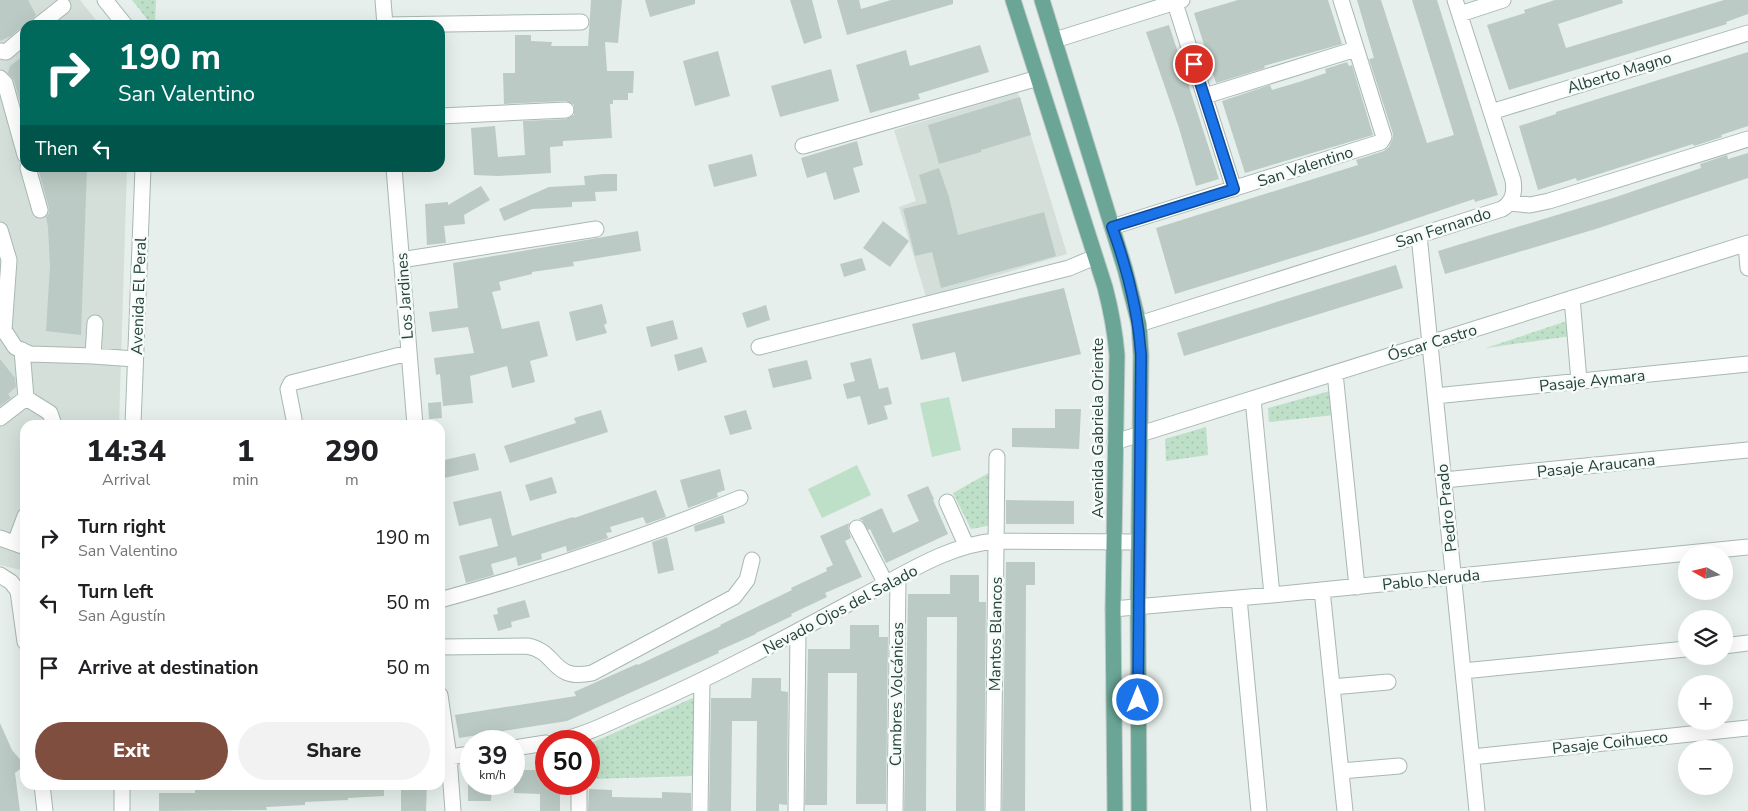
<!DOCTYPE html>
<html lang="en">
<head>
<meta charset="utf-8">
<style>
  :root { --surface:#fff; --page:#f2f2f2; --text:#202124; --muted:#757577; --accent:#7f4e3f }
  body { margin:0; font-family:"Nunito Sans",sans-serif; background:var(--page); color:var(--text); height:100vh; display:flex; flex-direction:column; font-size:19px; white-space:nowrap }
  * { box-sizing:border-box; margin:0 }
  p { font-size:16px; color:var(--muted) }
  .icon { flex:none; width:28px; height:28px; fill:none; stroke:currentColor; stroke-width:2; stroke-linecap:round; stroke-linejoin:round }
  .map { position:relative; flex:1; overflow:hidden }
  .details { position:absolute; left:20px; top:420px; width:425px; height:370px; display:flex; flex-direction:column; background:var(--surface); border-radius:15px; box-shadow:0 5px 20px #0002 }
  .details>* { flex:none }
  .hud { position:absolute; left:20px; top:20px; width:425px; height:152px; border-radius:15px; box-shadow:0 5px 20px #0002; background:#00695c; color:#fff; overflow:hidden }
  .needle { width:32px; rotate:278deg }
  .controls { position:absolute; left:1678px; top:545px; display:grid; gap:10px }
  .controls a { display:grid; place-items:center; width:55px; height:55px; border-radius:50%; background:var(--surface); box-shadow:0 5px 20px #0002; font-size:25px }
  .speed { position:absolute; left:460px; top:730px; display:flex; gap:10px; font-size:25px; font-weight:700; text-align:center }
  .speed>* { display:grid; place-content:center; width:65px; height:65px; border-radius:50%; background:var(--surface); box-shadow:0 5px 20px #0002; line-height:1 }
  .speed small { font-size:12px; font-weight:400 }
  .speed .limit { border:8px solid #d22; background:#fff; color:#111 }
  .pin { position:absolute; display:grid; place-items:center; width:42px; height:42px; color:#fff; margin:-21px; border:2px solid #fff; border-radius:50%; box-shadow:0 1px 5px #0007 }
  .me { position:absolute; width:55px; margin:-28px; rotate:0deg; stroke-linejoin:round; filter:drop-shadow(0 0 4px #0008) }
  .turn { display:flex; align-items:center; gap:18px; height:105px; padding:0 15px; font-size:22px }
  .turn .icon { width:65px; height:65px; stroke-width:2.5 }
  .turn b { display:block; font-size:35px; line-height:42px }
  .then { display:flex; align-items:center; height:48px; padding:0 15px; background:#0003; gap:10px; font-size:19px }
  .eta { display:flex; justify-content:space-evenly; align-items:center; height:85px; text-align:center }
  .eta b { font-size:30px; font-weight:800; line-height:35px }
  .button { display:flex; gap:10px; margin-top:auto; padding:10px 15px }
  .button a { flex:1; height:58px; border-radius:30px; background:var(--accent); color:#fff; font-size:20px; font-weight:800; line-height:58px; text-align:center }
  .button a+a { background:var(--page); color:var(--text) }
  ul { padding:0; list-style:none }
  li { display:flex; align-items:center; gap:15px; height:65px; padding:0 15px }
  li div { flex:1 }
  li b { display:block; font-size:19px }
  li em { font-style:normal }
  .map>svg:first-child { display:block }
</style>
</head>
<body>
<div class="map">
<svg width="1748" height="811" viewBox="0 0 1748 811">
  <defs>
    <pattern id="green-dots" width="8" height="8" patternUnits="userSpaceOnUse" patternTransform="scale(1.25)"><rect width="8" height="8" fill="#bfe0c8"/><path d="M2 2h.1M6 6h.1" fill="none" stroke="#a4c1ad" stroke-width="1.8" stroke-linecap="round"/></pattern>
  </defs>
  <rect width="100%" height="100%" fill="#e6efeb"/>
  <path fill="#d4dfda" d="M0,0H80L100,25H25V168H127L119,425H25V571L0,565Z
    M1018,93L1067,254L926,297L899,207L916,201L894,130Z"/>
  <path fill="url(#green-dots)" d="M132,0H156L155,25H152Z
    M1567,321L1571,336L1486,348Z
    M1330,391L1334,415L1269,422L1268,408Z
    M1206,427L1208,455L1166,461L1165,439Z
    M992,471V525L971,529L953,493Z
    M695,697L693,776L589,779V744Z"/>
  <path fill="#bfe0c8" d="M949,397L961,450L932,457L920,403Z
    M857,465L871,495L822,518L808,489Z"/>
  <path fill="#bbcac4" d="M0,0H28L36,15L31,21L30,25H25V27L19,29L11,36L0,41Z
    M591,0H622L618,43L605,42L607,71H634L633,93H628V100H613V104H610L612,138L563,141V146L550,147L551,173L498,176L474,175L471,128L495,126L498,157L525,155L523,121L566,119L574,115V105L566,101L504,104L503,73H515V35H531V41L552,42L551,46H588Z
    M645,0H695V4L650,17Z
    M790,0H812L822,38L804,44Z
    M837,0H859L861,9L891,0H953V4L847,35Z
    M1238,0H1328L1342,44L1264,66L1265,68L1216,83L1194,13Z
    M1357,0H1381L1427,143L1454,135L1412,0H1437L1498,195L1475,202L1474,199L1370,234L1175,294L1156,228L1358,165L1356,160L1384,151L1389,147L1393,138V134L1369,59L1374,58Z
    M1555,0H1622L1623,3L1558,24L1566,48L1724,0H1748V14L1726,22L1727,24L1509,90L1487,25L1525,13L1524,10Z
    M1169,25L1219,179L1196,186L1179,128L1146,32Z
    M980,45L989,72L918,94L920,99L870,113L856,65L906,50L910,66Z
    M718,51L730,96L695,106L683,61Z
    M1748,52V126L1721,135L1722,137L1694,146L1693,144L1577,181L1576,178L1538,190L1519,126L1556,114V112Z
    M25,55V120L14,80L8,73L10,66Z
    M1347,62L1349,66L1352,65L1373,135L1245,173L1222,101L1270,85L1272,90L1299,82L1326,73L1325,69Z
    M831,69L839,101L780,117L771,86Z
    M1020,97L1031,135L981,150V152L939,164L928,125Z
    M857,141L863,165L853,168L860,192L834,200L826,172L807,178L801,158Z
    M1748,153V178L1599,228L1445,274L1438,251L1616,197L1701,168L1700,164L1727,155L1728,159Z
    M752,154L757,176L714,187L708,165Z
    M38,168H87L81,335L46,331L50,266L48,227L46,217L49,213V208Z
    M939,168L949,197L958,235L1044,212L1056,256L941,288L932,252L915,256L903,209L927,203L919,175Z
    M604,174H617V191L595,192L596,201L572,202V207L532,209L504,221L499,209L549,187L585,185L584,176Z
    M481,186L490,200L464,215L465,224L444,226L446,243L427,245L425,204L448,202V205Z
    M883,221L909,241L890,267L863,248Z
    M638,231L641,251L573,262L574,266L532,272V274L499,282L501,290L492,292L502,329L539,321L548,356L530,361L535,382L512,388L507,366L470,376L473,403L443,406L440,374L436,375L434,358L474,353L468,327L432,332L429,312L458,308L453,263Z
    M862,258L866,270L844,277L840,264Z
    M1396,265L1403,288L1184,356L1177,333Z
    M1064,288L1081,354L962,382L955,352L921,360L912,324Z
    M602,304L607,323L604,325L607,333L576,341L569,312Z
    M766,305L770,320L747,328L742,313Z
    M673,320L678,339L651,347L646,327Z
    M702,347L707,362L678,371L674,355Z
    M871,358L879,389L888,387L892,404L884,406L888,419L868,425L860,396L847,399L843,384L855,381L850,363Z
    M0,359L15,378L16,387L8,394L11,398L0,406Z
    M807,360L812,379L773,388L768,369Z
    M441,402L442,418L429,419L428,403Z
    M1055,409H1081L1079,449L1012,447V428H1055Z
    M601,410L608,432L510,463L504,446L576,423L574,418Z
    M746,410L752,429L730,435L724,416Z
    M475,453L479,470L440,479V461Z
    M720,469L725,490L717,493L718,497L688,508L680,480Z
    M552,477L557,493L530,501L525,485Z
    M928,486L934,499L933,500L948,534L886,563L870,529L868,530L862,520L858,519L882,508L893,533L919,521L907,495Z
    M656,490L666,517L646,524L643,517L610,527L612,532L606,533L608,538L567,552L566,546L541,554L542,559L518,566L516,557L491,564L494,575L466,583L459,556L498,546L491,518L459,526L453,502L501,491L512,536L573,517L574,518Z
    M1006,500L1074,501V524H1006Z
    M723,515L725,523L695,532L694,526Z
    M849,523L848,528L851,538L845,541L862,577L825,593L827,597L791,614L792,616L756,633V634L718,651L719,653L567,721L459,738L455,715L576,696L574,692L637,664L638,665L721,626L720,625L792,590L791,588L827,571L826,568L833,565L820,536Z
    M667,537L674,570L658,574L652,542Z
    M1006,562H1035V585H1026L1025,811H1002Z
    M950,575H979V602H986L984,811H956L957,617H927L926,811H904L908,594H950Z
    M525,600L530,617L511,622L512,627L498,631L493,615L498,614L497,608Z
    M850,625H879V637H888L886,804H856L857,673H828L827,805H805L808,649H850Z
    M752,678H781V691L788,692L787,805L779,804V811H756L757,721H732L731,811H709L711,698H751Z
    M0,723L12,750L25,765L15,773L20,811H0Z
    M514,770H546V784H560V811H540V794L514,793Z
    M468,784H492L491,801H468Z
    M275,785H384V796L348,798V800L305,802V805L266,807L267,810L159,811V793H195V790L237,789V787Z
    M401,785H427L426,811H401Z
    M589,789L612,790V797L662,798V792L691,793V811H588Z"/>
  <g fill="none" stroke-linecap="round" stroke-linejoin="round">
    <g stroke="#a8b8b2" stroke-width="17">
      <path id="minor" d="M105,0L125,25
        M383,0L385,25L581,22
        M1174,0L1234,189
        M1460,14L1503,0
        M39,25L63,6
        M1055,40L1182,0
        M0,51L6,52L25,36
        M0,78L5,83L25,155
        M1205,96L1356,49
        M1491,112L1748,33
        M440,116L566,110
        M803,146L1038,78
        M28,168L40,210
        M394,168L415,425
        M1510,203L1530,205L1549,201L1748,139
        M1112,227L1381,142L1384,137L1383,134L1341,0
        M0,230L9,260L4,330
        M1419,235L1477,811
        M1746,244L1748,268
        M401,260L596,229
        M1572,298L1579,381
        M0,324L15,347L30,354L93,356L135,359
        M1139,324L1502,209C1513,202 1515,192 1513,180L1455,0
        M759,347L1069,268L1095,257
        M22,350L26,398
        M93,356L95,323
        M1335,373L1357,587
        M1435,396L1748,364
        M26,398L50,413L54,425
        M1253,399L1272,595
        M0,418L26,398
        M133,425L143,168
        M293,425L294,419L288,389L291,383L408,353
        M1115,442L1748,243
        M1444,480L1748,450
        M947,502L966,545
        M857,528L886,584
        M0,538L25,547
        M15,543L25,516
        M0,575L11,582L18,591L25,642
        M1322,590L1345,811
        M1239,598L1259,811
        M440,600C542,572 642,538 740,498
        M1113,609L1272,595L1748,547
        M1724,646L1748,643
        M440,647L527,646C558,651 551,682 592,673L734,597L747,580L752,560
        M1463,671L1686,649
        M1332,687L1388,682
        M440,695L449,757L453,811
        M557,741C587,735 614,720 642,708C717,675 789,636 861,597C903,575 949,544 997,541L1138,542
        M514,748L546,743
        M441,754L449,757L471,754
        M1472,757L1748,728
        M1341,771L1399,766
        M42,785L45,811
        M122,811V785
        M579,811V784
        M700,811L702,681
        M796,811L798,632
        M895,811L898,578
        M993,811L997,457"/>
    </g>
    <g stroke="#c2cac8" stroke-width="17">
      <path id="major" d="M1013,0L1105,287C1111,310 1115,331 1117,355L1113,609L1115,811
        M1042,0L1125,269L1139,324L1141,355L1138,607L1139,811"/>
    </g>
    <use href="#minor" stroke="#fff" stroke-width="15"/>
    <use href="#major" stroke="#6aa596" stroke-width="15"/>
  </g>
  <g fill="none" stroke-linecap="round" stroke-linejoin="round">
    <g stroke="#114b97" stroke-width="12">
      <path id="route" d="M1138,700L1141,355C1138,311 1127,268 1112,227L1234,189L1194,64"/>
    </g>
    <use href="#route" stroke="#1a73e8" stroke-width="9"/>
  </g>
  <g text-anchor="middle" stroke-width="5" stroke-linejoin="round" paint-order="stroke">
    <g font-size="16" fill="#24423a" stroke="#f7fbf9">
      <text transform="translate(1619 72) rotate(-17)" y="6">Alberto Magno</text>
      <text transform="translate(1305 166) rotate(-18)" y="6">San Valentino</text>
      <text transform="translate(1443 227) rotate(-18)" y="6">San Fernando</text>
      <text transform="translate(138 296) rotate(-88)" y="6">Avenida El Peral</text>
      <text transform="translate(404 296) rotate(-94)" y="6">Los Jardines</text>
      <text transform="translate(1432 342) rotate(-17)" y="6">Óscar Castro</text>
      <text transform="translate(1592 380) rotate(-6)" y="6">Pasaje Aymara</text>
      <text transform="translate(1097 428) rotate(-90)" y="6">Avenida Gabriela Oriente</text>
      <text transform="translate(1596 465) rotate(-6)" y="6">Pasaje Araucana</text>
      <text transform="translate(1446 508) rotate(-96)" y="6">Pedro Prado</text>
      <text transform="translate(1431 579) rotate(-6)" y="6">Pablo Neruda</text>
      <text transform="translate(840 609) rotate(-28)" y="6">Nevado Ojos del Salado</text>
      <text transform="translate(995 634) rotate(-89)" y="6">Mantos Blancos</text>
      <text transform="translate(896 694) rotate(-89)" y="6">Cumbres Volcánicas</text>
      <text transform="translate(1610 742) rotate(-6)" y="6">Pasaje Coihueco</text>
    </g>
  </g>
</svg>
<div class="controls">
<a><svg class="needle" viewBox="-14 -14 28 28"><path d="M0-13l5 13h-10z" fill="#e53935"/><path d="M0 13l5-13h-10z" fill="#757577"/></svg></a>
<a><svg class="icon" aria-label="layers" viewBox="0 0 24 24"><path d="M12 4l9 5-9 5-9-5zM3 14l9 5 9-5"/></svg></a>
<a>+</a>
<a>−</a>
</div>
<div class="speed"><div>39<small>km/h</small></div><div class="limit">50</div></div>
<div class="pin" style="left:1194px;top:64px;background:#d93025"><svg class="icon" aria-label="arrive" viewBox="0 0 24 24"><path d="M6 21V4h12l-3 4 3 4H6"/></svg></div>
<svg class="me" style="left:1138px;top:700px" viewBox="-20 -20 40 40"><circle r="17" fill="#1a73e8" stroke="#fff" stroke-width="3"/><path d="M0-11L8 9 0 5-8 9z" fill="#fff"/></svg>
<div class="hud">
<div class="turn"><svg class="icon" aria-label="right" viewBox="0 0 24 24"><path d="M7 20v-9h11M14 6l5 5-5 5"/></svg><div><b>190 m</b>San Valentino</div></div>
<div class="then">Then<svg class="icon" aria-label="left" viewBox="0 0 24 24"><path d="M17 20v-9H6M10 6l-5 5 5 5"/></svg></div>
</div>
<section class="details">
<div class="eta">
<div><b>14:34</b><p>Arrival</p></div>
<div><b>1</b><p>min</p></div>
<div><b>290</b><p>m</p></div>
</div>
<ul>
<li><svg class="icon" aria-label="right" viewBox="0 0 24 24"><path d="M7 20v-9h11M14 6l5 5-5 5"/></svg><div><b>Turn right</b><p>San Valentino</p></div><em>190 m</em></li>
<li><svg class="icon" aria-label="left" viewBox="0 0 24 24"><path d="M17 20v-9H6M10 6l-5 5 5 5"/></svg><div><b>Turn left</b><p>San Agustín</p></div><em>50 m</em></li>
<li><svg class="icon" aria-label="arrive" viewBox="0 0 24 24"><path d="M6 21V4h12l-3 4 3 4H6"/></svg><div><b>Arrive at destination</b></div><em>50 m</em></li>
</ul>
<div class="button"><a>Exit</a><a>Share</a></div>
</section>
</div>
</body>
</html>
